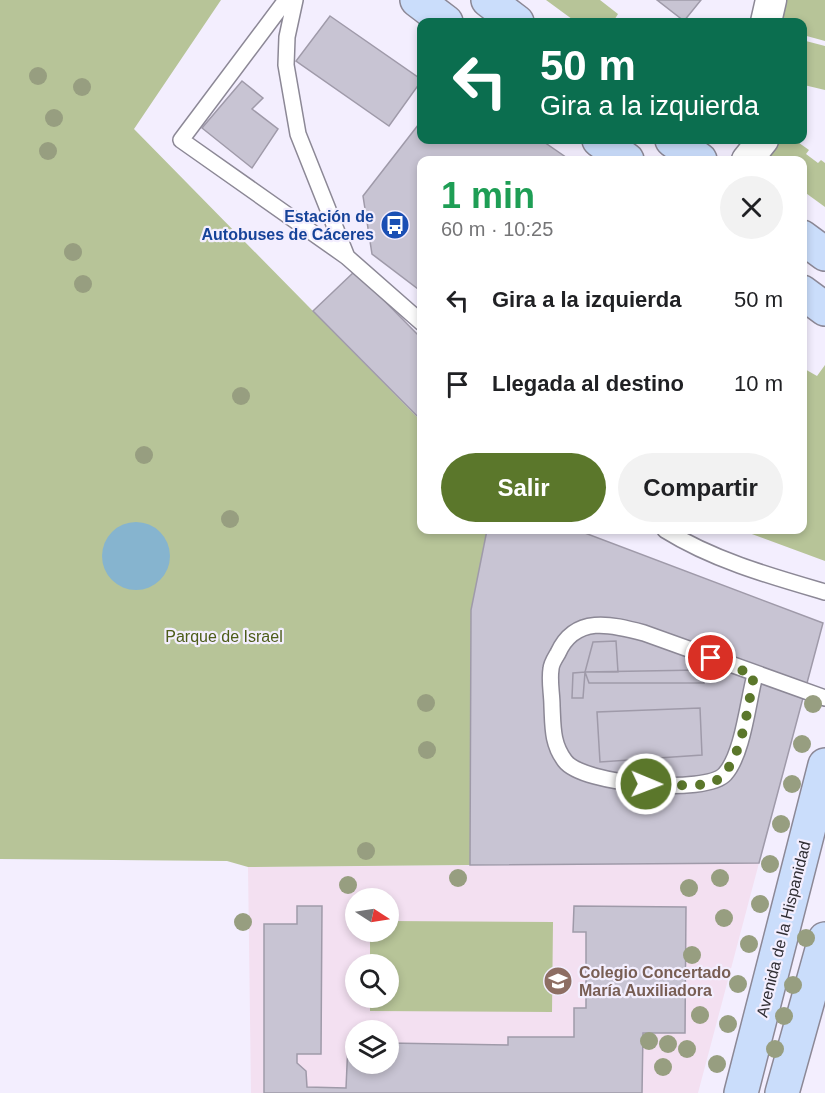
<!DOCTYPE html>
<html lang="es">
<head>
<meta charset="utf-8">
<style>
  :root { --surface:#fff; --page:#f2f2f2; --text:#202124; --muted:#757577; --accent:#5b772b }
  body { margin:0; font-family:Arial,sans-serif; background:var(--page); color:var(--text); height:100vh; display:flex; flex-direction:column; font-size:22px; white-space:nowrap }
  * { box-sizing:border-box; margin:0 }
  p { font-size:20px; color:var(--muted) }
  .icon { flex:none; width:33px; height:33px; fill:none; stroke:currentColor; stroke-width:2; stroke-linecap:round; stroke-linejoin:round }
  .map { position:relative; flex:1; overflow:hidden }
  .side { position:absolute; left:417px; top:156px; width:390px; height:378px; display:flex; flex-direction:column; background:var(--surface); border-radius:12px; box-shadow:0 3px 9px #0003 }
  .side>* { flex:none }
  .guide { position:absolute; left:417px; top:18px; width:390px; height:126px; border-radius:12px; box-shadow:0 3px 9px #0003; background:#0b6e4f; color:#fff; overflow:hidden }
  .needle { width:39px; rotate:102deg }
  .buttons { position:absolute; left:345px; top:888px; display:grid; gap:12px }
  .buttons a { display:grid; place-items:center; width:54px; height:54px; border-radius:50%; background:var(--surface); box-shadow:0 3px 9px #0003; font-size:30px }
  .pin { position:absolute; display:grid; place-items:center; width:51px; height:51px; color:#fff; margin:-26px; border:3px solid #fff; border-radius:50%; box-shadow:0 2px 6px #0007 }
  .me { position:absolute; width:66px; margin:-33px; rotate:91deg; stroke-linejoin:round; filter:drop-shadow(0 0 4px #0008) }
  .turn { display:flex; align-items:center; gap:21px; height:126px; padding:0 24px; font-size:27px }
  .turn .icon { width:78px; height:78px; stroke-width:2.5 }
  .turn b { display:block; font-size:42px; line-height:51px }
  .round { display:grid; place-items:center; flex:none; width:63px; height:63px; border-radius:32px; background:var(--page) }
  .headline { display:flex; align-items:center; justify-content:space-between; height:102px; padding:0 24px }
  h1 { font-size:36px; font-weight:700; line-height:45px; color:#1e9e55 }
  .cta { display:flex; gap:12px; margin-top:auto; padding:12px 24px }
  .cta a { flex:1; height:69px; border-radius:36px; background:var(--accent); color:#fff; font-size:24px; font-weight:700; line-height:69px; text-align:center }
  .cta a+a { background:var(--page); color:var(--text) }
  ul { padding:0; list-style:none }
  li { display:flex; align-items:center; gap:18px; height:84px; padding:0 24px }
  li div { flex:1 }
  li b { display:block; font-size:22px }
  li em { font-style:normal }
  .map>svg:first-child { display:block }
</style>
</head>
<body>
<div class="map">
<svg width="825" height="1093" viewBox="0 0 825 1093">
  <rect width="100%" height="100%" fill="#f3eefe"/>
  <path fill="#f3e0f1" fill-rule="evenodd" d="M759,863L698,1093H251L248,867ZM356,898H388V932H356ZM356,964H388V998H356ZM356,1030H388V1064H356Z"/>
  <path fill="#b7c498" d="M0,0H221L134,129L421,421L422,530H487L471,610L470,865L248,867L227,861L0,859Z
    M546,0H600L618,14L613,22H576Z
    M779,0H825V41L803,35L802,22H774Z
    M802,40L825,46V90L804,85Z
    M772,140H795L809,150L806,154L818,163L821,160L825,163V207L803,191L802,160H764Z
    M825,365V561L741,530H802L803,368L817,376Z
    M389,921L553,922L552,1012L370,1011V998H388V964H370V932H388Z"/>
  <path fill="#86b4cf" d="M102 556a34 34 0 1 1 68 0a34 34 0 1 1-68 0Z"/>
  <path fill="#c8c4d3" stroke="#9f9aa9" stroke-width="1.5" d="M657,0H701L684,21Z
    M330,16L422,80L389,126L296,61Z
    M242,81L263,98L252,109L278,129L252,168L202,128Z
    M422,120V140H541L570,160H422V292L372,254L363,196Z
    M355,271L422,339V421L313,311Z
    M487,530H577L823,623L759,863L470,865L471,610Z
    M616,641L618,672H585L593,642Z
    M700,670L704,683H589L585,672Z
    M585,672L583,698H572L573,673Z
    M700,708L702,755L600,762L597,712Z
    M297,906H322L321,1054H297V1063L306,1071L307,1087L346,1088L348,1043H356V1064H388V1043L508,1045V1037H574V1008H586V932H573L574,906L686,907L685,1033H643L642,1093H264V924H297Z"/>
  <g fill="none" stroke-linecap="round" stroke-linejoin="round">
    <g stroke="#8c8896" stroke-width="18">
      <path id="lane" d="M286,0L181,140L347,257
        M295,0L287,37L286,65L298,134L347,257L422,323
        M665,530C713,560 770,576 825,592
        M755,675C748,701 743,754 725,774C707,795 583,785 565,761C552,744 553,727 552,706C552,694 549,681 551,669C551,664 555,658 558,653C575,615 611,624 644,633L825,698"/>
    </g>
    <g stroke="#8c8896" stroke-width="33">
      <path id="street" d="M766,22L771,0
        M747,160L763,140"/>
    </g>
    <g stroke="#8c8896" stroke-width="36">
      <path id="secondary" d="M417,0L446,22
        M488,0L517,22
        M599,140L627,160
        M672,140L700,160
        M802,237L825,254
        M802,292L825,309
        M741,1093L825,765
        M782,1093L825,939"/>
    </g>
    <use href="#lane" stroke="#fff" stroke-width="15"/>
    <use href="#street" stroke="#fff" stroke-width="30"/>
    <use href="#secondary" stroke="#caddfb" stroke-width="33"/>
  </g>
  <g fill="#979e80">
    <circle cx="38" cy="76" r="9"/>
    <circle cx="82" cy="87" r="9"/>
    <circle cx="54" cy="118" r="9"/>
    <circle cx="48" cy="151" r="9"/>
    <circle cx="73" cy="252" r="9"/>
    <circle cx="83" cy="284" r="9"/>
    <circle cx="241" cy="396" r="9"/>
    <circle cx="144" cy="455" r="9"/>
    <circle cx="230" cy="519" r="9"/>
    <circle cx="426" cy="703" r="9"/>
    <circle cx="813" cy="704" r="9"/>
    <circle cx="802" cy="744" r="9"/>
    <circle cx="427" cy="750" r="9"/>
    <circle cx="792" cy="784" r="9"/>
    <circle cx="781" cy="824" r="9"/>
    <circle cx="366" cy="851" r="9"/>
    <circle cx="770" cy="864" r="9"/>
    <circle cx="458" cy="878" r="9"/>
    <circle cx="720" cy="878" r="9"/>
    <circle cx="348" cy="885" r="9"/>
    <circle cx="689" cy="888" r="9"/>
    <circle cx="760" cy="904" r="9"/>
    <circle cx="724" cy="918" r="9"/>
    <circle cx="243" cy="922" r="9"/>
    <circle cx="806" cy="938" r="9"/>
    <circle cx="749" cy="944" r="9"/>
    <circle cx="692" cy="955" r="9"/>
    <circle cx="738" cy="984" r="9"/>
    <circle cx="793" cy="985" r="9"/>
    <circle cx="700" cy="1015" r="9"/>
    <circle cx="784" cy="1016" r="9"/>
    <circle cx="728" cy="1024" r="9"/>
    <circle cx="649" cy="1041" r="9"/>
    <circle cx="668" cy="1044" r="9"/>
    <circle cx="687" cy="1049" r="9"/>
    <circle cx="775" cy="1049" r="9"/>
    <circle cx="717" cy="1064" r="9"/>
    <circle cx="663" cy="1067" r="9"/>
  </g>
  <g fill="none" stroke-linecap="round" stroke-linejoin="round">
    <path stroke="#5b772b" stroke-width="10" stroke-dasharray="0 18" d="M646,784C665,784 688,787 707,784C741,779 748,703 754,675L711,658"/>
  </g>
  <defs>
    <g id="bus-disc" transform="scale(1.5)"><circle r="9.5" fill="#1a4fb4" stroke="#f3eefe"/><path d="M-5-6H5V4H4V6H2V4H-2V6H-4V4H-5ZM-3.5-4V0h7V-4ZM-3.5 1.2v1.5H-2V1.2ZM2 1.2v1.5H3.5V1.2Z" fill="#fff"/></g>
    <g id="school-disc" transform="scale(1.5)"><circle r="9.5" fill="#8d6e63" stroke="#f3eefe"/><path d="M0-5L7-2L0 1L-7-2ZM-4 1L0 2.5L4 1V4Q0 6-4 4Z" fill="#fff"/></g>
  </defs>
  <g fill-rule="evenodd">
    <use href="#bus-disc" x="395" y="225"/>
    <use href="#school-disc" x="558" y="981"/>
  </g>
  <g text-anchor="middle" stroke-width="4.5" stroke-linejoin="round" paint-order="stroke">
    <g font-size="16" font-weight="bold" fill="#164399" stroke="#f3eefe" text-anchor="end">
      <text x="374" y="222">Estación de<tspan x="374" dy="18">Autobuses de Cáceres</tspan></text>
    </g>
    <g font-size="16" fill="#4c5c19" stroke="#f3eefe">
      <text x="224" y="642">Parque de Israel</text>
    </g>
    <g font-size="16" fill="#302e34" stroke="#f3eefe">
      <text transform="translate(783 929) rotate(-76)" y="6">Avenida de la Hispanidad</text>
    </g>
    <g font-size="16" font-weight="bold" fill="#785e54" stroke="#f3eefe" text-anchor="start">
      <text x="579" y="978">Colegio Concertado<tspan x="579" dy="18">María Auxiliadora</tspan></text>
    </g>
  </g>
</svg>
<div class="buttons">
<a><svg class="needle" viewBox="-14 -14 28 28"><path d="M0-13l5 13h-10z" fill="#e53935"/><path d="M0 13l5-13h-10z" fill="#757577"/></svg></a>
<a><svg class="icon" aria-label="search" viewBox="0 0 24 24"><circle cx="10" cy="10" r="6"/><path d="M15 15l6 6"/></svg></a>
<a><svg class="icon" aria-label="layers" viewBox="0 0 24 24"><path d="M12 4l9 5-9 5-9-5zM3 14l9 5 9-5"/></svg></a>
</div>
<div class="pin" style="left:711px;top:658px;background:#d93025"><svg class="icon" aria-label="arrive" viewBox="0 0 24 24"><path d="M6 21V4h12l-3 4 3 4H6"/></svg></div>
<svg class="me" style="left:646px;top:784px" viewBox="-20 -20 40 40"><circle r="17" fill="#5b772b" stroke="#fff" stroke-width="3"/><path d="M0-11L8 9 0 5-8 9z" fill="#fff"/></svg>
<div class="guide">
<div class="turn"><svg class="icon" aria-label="left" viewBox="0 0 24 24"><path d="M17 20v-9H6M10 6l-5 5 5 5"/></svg><div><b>50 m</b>Gira a la izquierda</div></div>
</div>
<section class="side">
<div class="headline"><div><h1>1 min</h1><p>60 m · 10:25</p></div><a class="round"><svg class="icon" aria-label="close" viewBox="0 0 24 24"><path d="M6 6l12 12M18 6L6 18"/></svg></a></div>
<ul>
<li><svg class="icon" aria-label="left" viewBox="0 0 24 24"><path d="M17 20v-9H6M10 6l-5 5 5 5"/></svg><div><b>Gira a la izquierda</b></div><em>50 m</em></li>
<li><svg class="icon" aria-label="arrive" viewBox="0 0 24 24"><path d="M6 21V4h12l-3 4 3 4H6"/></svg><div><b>Llegada al destino</b></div><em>10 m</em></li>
</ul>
<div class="cta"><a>Salir</a><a>Compartir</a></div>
</section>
</div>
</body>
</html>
